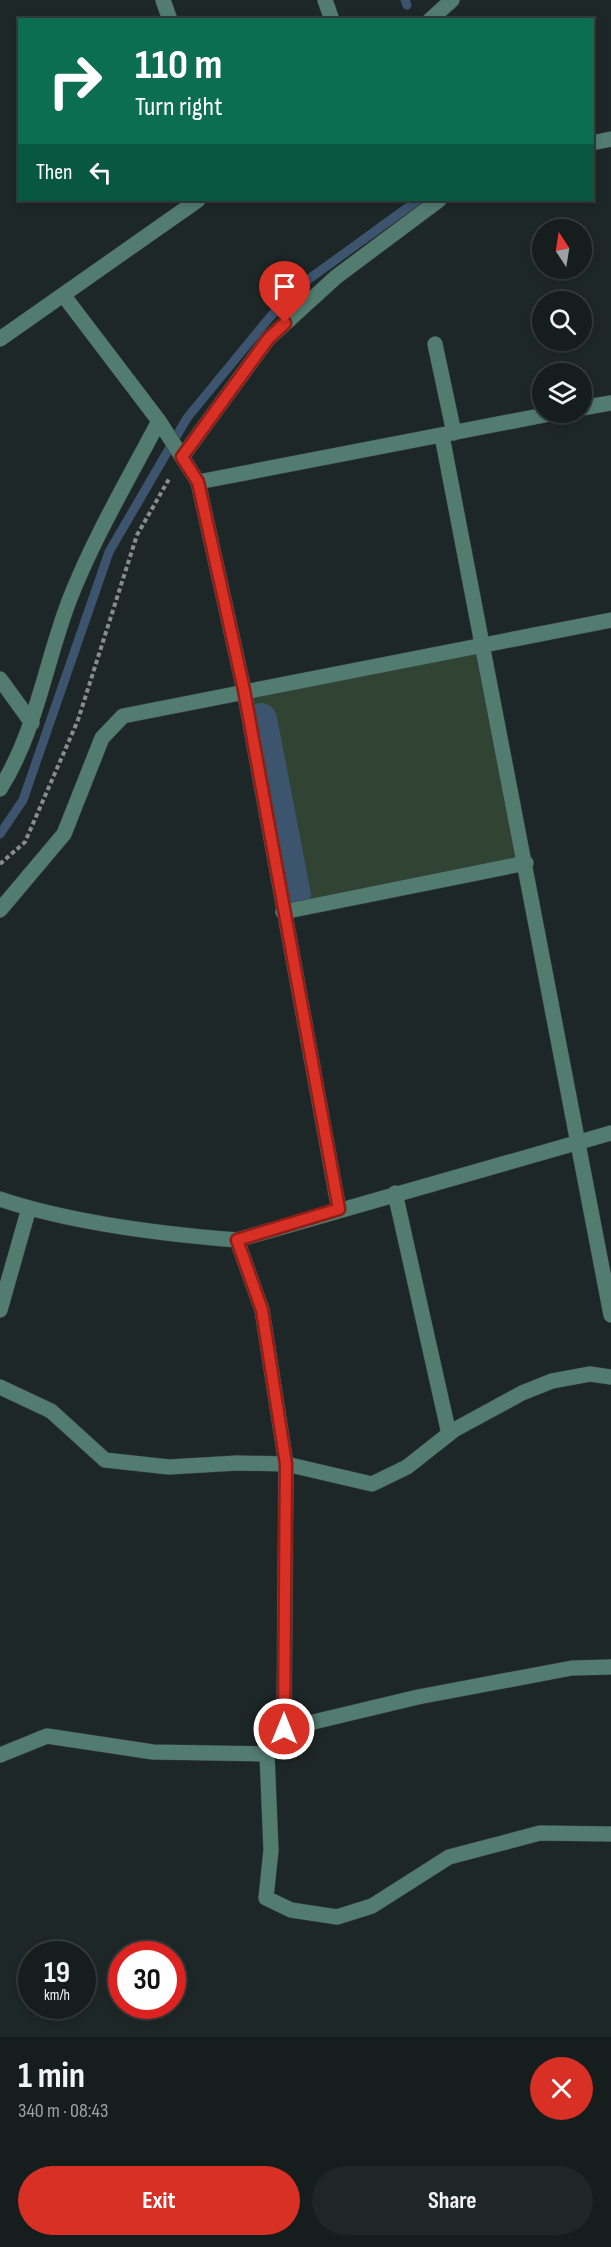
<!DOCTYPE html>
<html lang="en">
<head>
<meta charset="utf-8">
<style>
  :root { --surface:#161d1d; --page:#1f2626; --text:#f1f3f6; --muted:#9ea2a4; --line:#353b3b; --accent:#d93025 }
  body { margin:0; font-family:"Sofia Sans Condensed",sans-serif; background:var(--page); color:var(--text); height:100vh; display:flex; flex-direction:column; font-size:22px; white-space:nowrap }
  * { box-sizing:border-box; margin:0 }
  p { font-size:20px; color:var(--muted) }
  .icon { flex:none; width:33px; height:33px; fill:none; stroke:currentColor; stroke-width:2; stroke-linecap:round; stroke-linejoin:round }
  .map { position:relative; height:2037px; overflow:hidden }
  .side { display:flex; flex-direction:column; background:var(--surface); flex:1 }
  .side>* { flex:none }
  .hud { position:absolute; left:18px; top:18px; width:576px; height:183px; border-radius:0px; box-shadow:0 3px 9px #0003,0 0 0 2px var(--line); background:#0b6e4f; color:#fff; overflow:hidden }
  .needle { width:39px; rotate:348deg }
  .controls { position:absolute; left:532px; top:219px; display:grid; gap:12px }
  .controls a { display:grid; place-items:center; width:60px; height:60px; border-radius:50%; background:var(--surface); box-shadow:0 3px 9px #0003,0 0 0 2px var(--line); font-size:30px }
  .speed { position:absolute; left:18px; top:1941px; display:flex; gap:12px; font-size:30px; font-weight:700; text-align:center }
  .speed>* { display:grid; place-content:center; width:78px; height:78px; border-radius:50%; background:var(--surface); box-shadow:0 3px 9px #0003,0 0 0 2px var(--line); line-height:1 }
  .speed small { font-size:15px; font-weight:400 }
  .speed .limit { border:9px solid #d22; background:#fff; color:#111 }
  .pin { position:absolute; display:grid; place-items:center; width:51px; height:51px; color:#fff; margin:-62px -26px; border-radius:50% 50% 50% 0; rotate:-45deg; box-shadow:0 0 6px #0007 }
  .pin .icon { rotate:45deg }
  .me { position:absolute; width:66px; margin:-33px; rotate:0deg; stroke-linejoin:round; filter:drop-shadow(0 0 4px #0008) }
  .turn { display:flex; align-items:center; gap:21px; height:126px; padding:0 18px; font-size:27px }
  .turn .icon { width:78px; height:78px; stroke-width:2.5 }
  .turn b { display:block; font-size:42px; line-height:51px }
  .then { display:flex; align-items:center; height:57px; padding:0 18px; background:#0003; gap:12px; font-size:22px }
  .round { display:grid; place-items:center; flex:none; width:63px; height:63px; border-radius:32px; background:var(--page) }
  .summary { display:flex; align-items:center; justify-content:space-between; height:102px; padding:0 18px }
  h1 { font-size:36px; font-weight:700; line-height:45px }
  .cta { display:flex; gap:12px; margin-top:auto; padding:12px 18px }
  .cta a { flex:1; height:69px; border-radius:36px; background:var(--accent); color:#fff; font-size:24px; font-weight:700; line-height:69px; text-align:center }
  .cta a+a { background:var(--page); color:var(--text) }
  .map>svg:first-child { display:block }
</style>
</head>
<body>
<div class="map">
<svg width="611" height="2037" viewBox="0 0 611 2037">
  <rect width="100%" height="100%" fill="#1e2727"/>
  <path fill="#314434" d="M482,644L526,863L283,912L244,690Z"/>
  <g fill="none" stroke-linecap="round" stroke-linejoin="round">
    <path stroke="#3c546e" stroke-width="9" d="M405,0L407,5
      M0,834L23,800L109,552L187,418L270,317L302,284L418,200"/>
    <path stroke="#3c546e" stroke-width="32" d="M261,719L295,895"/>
    <g stroke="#394242" stroke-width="16">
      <path id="minor" d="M163,0L170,20
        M325,0L332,20
        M430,20L452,0
        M592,143L611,139
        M64,296L159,421L198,482L244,690L339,1210
        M0,339L198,200
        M435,344L454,433
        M582,408L611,403
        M442,436L611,1315
        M182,457L268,339L336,277L439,200
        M198,482L560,412
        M0,679L32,723
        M0,789C36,732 45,664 69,601C93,539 128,480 159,421
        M0,910L64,834L102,738L123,716L611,620
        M283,912L526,863
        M395,1193L449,1434
        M0,1199C72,1223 162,1234 237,1240L611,1133
        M237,1240L262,1310L286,1464L284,1729L267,1754L271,1850L266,1898L291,1910L337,1917L372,1906L449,1857L540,1833L611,1834
        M0,1310L29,1208
        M0,1387L51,1411L105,1460L169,1467L237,1463L286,1464L372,1484L407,1467L454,1430L522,1393L552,1381L590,1374L611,1377
        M284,1729L418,1697L572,1668L611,1667
        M0,1755L47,1736L153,1752L267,1754"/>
    </g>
    <path stroke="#868d8d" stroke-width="4" stroke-dasharray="4.5 3" stroke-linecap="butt" d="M0,864L25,842L78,720L137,535L169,479"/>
    <use href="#minor" stroke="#527c70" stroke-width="15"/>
  </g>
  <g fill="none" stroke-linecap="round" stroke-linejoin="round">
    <g stroke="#8d1f18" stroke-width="15">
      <path id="route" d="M284,1729L286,1464L262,1310L237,1240L339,1209L244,690L198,482L182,457L268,339L285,323"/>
    </g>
    <use href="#route" stroke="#d93025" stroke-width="10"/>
  </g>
</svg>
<div class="controls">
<a><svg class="needle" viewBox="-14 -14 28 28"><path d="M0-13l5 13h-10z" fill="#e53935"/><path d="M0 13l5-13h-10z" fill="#9ea2a4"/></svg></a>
<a><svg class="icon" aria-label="search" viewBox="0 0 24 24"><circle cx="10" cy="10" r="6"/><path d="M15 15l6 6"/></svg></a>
<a><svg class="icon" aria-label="layers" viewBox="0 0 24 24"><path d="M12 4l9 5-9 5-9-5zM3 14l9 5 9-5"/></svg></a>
</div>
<div class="speed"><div>19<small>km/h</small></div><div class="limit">30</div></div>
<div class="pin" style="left:285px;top:323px;background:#d93025"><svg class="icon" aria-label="arrive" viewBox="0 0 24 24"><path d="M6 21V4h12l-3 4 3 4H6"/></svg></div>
<svg class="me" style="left:284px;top:1729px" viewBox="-20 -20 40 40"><circle r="17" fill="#d93025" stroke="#fff" stroke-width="3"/><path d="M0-11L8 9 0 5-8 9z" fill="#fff"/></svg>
<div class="hud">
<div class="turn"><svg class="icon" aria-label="right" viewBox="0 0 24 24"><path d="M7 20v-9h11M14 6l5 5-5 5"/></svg><div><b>110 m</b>Turn right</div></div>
<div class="then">Then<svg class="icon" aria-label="left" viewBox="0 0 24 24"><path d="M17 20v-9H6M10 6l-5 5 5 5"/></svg></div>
</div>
</div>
<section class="side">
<div class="summary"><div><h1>1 min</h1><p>340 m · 08:43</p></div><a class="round" style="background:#d93025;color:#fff"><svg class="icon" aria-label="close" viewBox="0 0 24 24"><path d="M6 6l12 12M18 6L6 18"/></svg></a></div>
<div class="cta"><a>Exit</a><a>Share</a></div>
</section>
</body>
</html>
